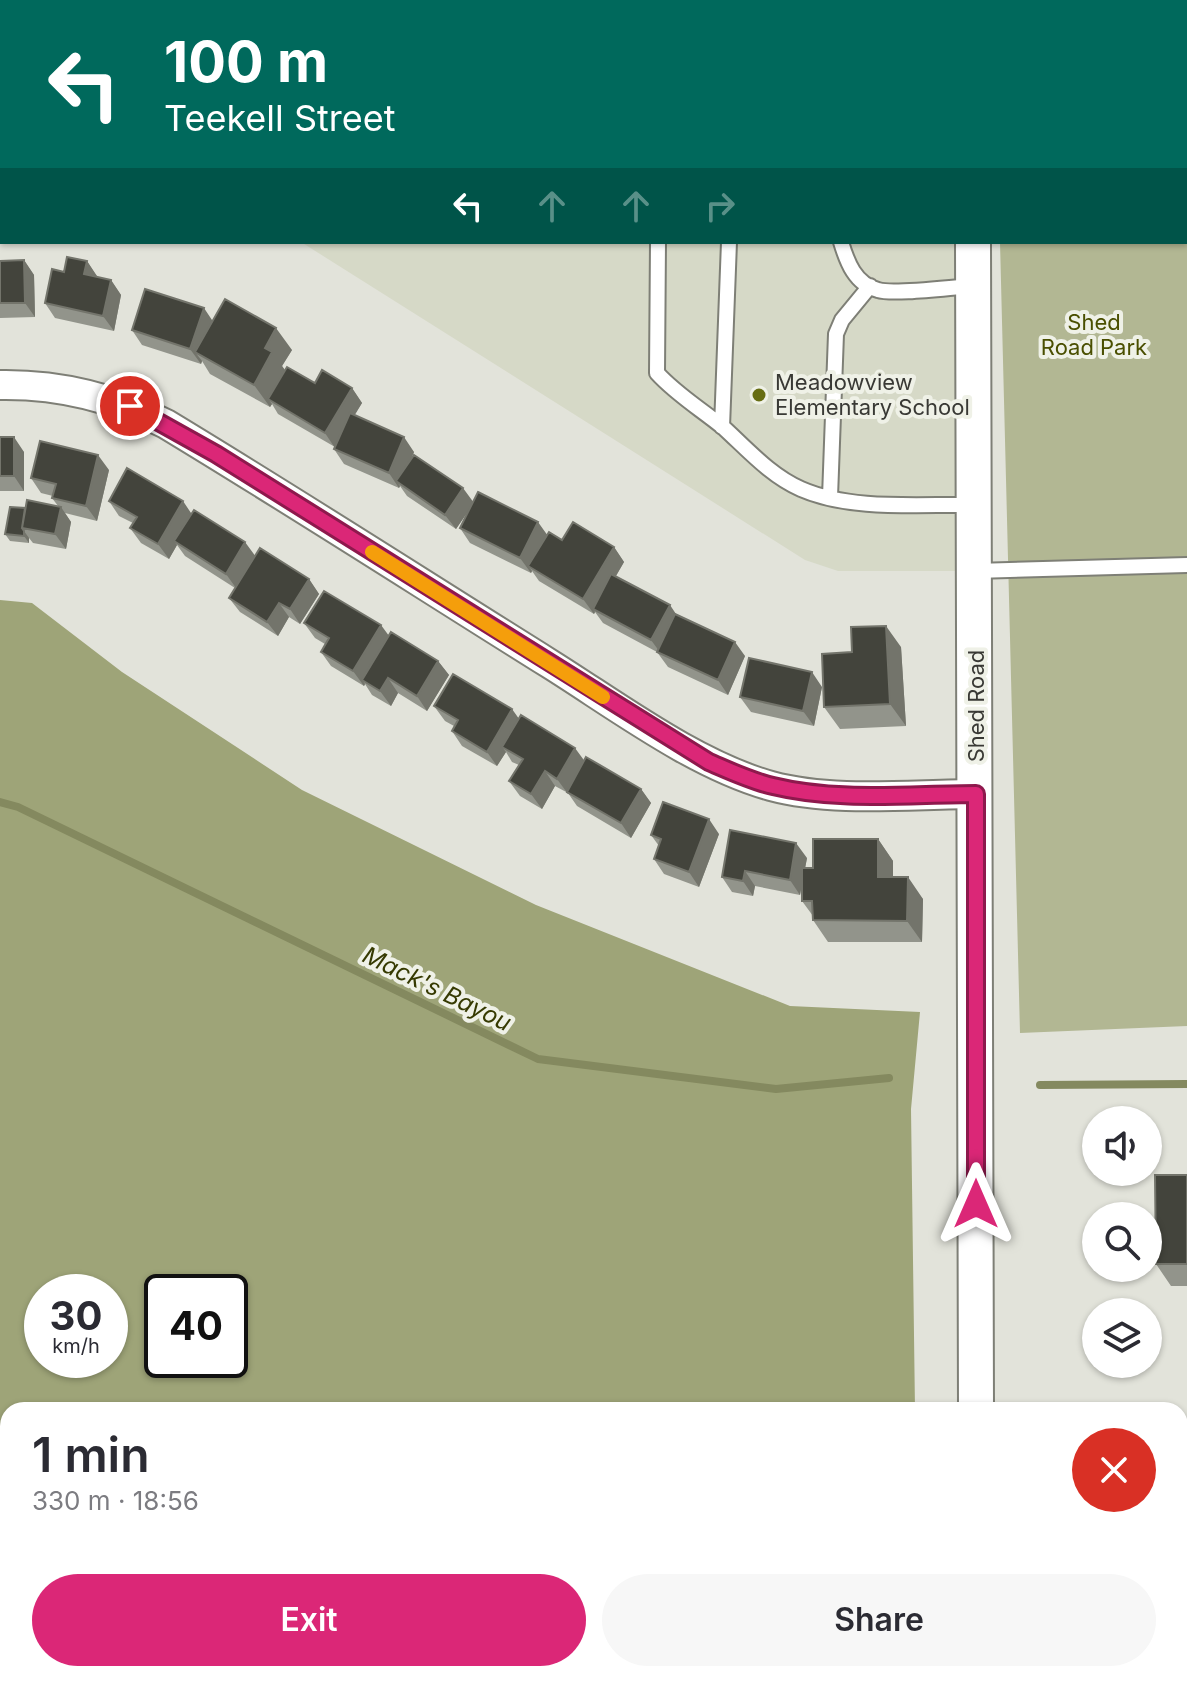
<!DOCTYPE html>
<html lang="en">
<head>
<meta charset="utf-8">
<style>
  :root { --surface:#fff; --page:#f7f7f7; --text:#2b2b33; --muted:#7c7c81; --accent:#db2777 }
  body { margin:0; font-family:Inter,sans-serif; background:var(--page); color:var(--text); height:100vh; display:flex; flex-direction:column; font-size:30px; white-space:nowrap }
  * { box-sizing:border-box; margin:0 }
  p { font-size:26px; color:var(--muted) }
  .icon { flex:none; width:44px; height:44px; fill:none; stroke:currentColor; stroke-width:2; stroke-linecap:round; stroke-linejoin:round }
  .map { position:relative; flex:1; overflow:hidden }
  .panel { position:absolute; left:0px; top:1402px; width:1188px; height:280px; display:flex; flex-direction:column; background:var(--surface); border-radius:24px 24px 0 0; box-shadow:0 2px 6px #0004 }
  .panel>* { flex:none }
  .banner { position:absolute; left:0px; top:0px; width:1188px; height:244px; box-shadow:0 2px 6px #0004; background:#00695c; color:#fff; overflow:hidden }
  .controls { position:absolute; left:1082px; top:1106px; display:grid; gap:16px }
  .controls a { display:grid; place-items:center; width:80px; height:80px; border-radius:50%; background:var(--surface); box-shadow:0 2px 6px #0004; font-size:40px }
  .speed { position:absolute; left:24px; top:1274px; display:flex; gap:16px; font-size:40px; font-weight:700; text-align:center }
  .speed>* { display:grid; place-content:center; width:104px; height:104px; border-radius:50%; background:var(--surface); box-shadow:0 2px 6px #0004; line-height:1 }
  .speed small { font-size:20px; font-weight:400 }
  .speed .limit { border:4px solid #111; border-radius:12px; background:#fff; color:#111 }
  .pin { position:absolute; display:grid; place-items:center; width:68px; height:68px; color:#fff; margin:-34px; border:4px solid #fff; border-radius:50%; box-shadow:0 2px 8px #0007 }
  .me { position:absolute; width:88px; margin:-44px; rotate:0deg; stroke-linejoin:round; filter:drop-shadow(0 0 6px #0008) }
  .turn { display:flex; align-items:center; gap:28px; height:168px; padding:0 32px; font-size:36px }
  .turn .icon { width:104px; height:104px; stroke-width:2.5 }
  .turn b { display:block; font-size:56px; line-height:68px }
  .lanes { display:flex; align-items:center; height:76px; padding:0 32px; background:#0003; justify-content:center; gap:40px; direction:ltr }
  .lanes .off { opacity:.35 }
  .round { display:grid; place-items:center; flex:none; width:84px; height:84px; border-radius:42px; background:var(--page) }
  .summary { display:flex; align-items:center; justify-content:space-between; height:136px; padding:0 32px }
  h1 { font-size:48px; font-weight:600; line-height:60px }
  .button { display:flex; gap:16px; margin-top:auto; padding:16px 32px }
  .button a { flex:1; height:92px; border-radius:48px; background:var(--accent); color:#fff; font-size:32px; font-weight:600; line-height:92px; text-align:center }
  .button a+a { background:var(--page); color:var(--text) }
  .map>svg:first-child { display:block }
</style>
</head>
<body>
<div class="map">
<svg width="1187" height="1682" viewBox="0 0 1187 1682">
  <rect width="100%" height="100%" fill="#e2e3da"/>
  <path fill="#d6d9c7" d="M0,0H972V2H2V166Z
    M301,242H973L975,571H838L805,560Z"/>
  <path fill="#b2b793" d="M1187,154V1026L1020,1033L1000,242H1186Z"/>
  <path fill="#9ea478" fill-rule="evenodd" d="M0,600L32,603L122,672L302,790L536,905L790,1006L920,1012L911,1109L915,1410H8V1674H919V1682H0ZM42,1292H110V1360H42ZM162,1292H230V1360H162Z"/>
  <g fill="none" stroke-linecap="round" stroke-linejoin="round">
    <path stroke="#84895f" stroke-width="8" d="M0,802L18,807L538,1059L776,1089L889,1078
      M1040,1085L1187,1084"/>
    <g stroke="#7e7f76" stroke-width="18">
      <path id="service" d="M841,2V0
        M658,242L657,373C677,395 701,409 724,428C748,450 771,476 801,489C851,511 920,504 973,505
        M841,242C847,262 855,284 878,290C893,295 953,287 973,286
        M722,427L729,242
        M830,497L836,334L842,320L870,286
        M975,571L1187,565"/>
    </g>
    <g stroke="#7e7f76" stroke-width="32">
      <path id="minor" d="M1186,121H1187
        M0,385C60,384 113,397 166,424C295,502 422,584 550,664C617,706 695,765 771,786C834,803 911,794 976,794"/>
    </g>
    <g stroke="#7e7f76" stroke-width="38">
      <path id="tertiary" d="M972,0V2
        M973,242L976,1410
        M978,1674V1682"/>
    </g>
    <use href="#service" stroke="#fff" stroke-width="14"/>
    <use href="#minor" stroke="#fff" stroke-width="28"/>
    <use href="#tertiary" stroke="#fff" stroke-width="34"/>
  </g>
  <path fill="#92948b" d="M1187,0V77H1186V2Z
    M24,260L34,275L35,317L0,318V261Z
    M87,261L97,277L111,280L121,295L114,331L55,318L45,303L64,272Z
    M213,321L292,350L282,366L285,371L315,383L352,388L362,403L354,415L414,452L411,459L473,502L547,535L562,540L614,547L624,562L616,576L677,615L745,656L728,695L668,667L657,652L603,623L595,612L594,614L539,581L532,571L531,573L470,543L460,528L468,511L456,529L407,496L400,486L399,488L344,464L334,449L335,447L278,414L272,404L270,407L210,374L202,361L201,364L142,345L132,330Z
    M0,437L24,452V491H0Z
    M109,470L97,521L65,513L71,522L66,549L33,543L29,538V543L10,541L5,534L26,509L58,506L52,498L53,496L41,493L31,478Z
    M109,501L192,513L255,556L309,579L319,594L300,624L289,617L278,636L240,612L229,598L235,588L185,556L177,545L169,559L141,543L130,528L133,523L119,516Z
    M304,623L388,636L438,661L449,675L427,711L398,693L391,706L372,695L365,684L364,686L331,666L321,652L325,644L315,638Z
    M901,647L906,726L840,729L824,707L852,652Z
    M822,687L814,726L751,712L740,697Z
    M434,706L519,718L584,761L641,789L651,803L631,838L577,806L568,793L555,786L542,809L520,796L509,781L519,765L512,762L506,752L497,766L462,746L452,731L454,726L445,721Z
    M719,834L699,887L664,874L654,859L659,846L651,835Z
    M878,839L893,861V877L923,899L922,942H828L813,920V916L802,901V884L800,895L755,886L753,896L732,892L722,877L807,858L805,868H813Z
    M1187,1175V1286H1171L1156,1264Z
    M1180,1599H1187V1682H1101L1095,1674H1180Z"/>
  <path fill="#73746b" d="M789,0H802L803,2H790Z
    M24,260L34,275L35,317L25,303Z
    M87,261L97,276L95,289L84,274Z
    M111,280L121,295L114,331L103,316Z
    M204,308L214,323L195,352L202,361L201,364L190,349Z
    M276,328L292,350L282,366L288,374L268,399L272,404L270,407L254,385L265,348Z
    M352,388L362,403L335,448L325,433Z
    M14,437L24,452V491L14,476Z
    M404,437L414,452L400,484L396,481L400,486L399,488L389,473Z
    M98,455L109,470L97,521L86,506Z
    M463,488L474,503L456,529L445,515Z
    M183,501L193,516L174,541L177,545L169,559L158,544Z
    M61,507L71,522L66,549L55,534Z
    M538,522L548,536L528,566L532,571L531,573L520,558Z
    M24,531L29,538V543L24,536Z
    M245,542L256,557L236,588L226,574Z
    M614,547L624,562L596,610L593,609L595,612L594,614L583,599Z
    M309,579L319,594L300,624L290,609Z
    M279,603L289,617L278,636L267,622Z
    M670,605L680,620L662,655L651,640Z
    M381,625L392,640L362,680L365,684L364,686L353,671Z
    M886,626L901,647L906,726L890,704Z
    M735,642L745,656L728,695L718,680Z
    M438,661L449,675L427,711L417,696Z
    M812,672L822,687L814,726L803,711Z
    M388,678L398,693L391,706L380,691Z
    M512,709L522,723L502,747L506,752L497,766L487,752Z
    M575,748L586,763L568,794L557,779Z
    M545,771L555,786L542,809L531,794Z
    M641,789L651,803L631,838L621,823Z
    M709,819L719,834L699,887L689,872Z
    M878,839L893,861V899L878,877Z
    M796,843L807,858L800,895L790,880Z
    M745,871L755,886L753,896L743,881Z
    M908,877L923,899L922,942L907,921Z"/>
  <path fill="#43443c" stroke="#73746b" stroke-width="2" d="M321,0H789L790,2H321Z
    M1018,0H1187V48H1186V2H1018Z
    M67,257L87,261L84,274L111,280L103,316L45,303L52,269L64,272Z
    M24,260L25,303H0V261Z
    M145,289L204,308L190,349L132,330Z
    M225,299L276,328L265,348L272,352L254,385L195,352Z
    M287,367L315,383L322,370L352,388L325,433L268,399Z
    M350,413L404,437L389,473L334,449Z
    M0,437H14V476H0Z
    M40,441L98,455L86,506L52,498L56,484L31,478Z
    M414,455L463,488L445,515L396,481Z
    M127,468L183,501L158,544L130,528L137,517L109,501Z
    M478,492L538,522L520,558L460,528Z
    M27,500L61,507L55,534L22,528Z
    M10,507L25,508L22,528L24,531V536L5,534Z
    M194,510L245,542L226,574L174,541Z
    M573,522L614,547L583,599L528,566L549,532L562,540Z
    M260,548L309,579L290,609L279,603L267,622L229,598Z
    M611,574L670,605L651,640L593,609Z
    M324,591L381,625L353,671L321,652L329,638L304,623Z
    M675,614L735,642L718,680L657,652Z
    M886,626L890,704L824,707L822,654L852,652L851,627Z
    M391,632L438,661L417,696L388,678L380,691L362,680Z
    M749,658L812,672L803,711L740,697Z
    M453,674L512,709L487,752L452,731L458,720L434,706Z
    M521,715L575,748L557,779L545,771L531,794L509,781L523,759L502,747Z
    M586,757L641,789L621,823L567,792Z
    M663,802L709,819L689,872L654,859L661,839L651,835Z
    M730,830L796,843L790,880L745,871L743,881L722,877Z
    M813,839H878V877H908L907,921L813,920L812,901H802V868H813Z
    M1155,1175H1187V1264H1156Z
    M1180,1599H1187V1664H1180Z"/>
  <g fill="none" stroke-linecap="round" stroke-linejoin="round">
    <g stroke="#8e194d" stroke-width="20">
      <path id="route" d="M130,406L216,454L709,762C730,771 751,781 773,786C838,802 910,794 976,794V1204"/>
    </g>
    <use href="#route" stroke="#db2777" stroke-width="14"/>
    <path stroke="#f59e0b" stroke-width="14" d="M372,552L603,697"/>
  </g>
  <circle fill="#676d13" stroke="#eff1e7" stroke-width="3" cx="759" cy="395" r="8"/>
  <g text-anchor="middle" stroke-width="8" stroke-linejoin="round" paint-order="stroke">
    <g font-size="22" fill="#4a4f01" stroke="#eff1e7">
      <text x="1094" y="330">Shed<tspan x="1094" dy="25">Road Park</tspan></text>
    </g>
    <g font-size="22" fill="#393935" stroke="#eff1e7" text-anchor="start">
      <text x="775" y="390">Meadowview<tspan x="775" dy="25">Elementary School</tspan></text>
    </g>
    <g font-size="22" fill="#393935" stroke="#eff1e7">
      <text transform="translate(976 706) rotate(-90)" y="8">Shed Road</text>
    </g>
    <g font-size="24" font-style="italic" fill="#363a02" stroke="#eff1e7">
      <text transform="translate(437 989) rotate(26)" y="8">Mack's Bayou</text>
    </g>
  </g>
</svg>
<div class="controls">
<a><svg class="icon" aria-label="sound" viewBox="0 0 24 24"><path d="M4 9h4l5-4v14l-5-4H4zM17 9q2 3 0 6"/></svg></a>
<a><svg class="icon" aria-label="search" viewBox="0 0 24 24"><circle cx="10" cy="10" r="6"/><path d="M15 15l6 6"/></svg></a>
<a><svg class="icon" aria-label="layers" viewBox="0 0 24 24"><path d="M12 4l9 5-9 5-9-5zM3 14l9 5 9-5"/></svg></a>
</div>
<div class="speed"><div>30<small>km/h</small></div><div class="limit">40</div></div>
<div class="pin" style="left:130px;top:406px;background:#d93025"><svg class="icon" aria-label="arrive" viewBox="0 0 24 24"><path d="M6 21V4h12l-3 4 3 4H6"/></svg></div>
<svg class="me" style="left:976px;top:1204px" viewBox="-20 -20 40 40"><path d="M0-17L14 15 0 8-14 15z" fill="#db2777" stroke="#fff" stroke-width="4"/></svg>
<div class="banner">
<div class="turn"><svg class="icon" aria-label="left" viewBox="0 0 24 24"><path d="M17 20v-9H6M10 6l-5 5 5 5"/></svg><div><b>100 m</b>Teekell Street</div></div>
<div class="lanes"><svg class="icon" aria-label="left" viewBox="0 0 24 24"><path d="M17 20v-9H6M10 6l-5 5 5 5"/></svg><svg class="icon off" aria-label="ahead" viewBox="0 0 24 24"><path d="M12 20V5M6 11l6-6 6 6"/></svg><svg class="icon off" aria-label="ahead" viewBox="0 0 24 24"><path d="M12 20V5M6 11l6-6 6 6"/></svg><svg class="icon off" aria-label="right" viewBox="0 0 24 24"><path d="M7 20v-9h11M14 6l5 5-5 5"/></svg></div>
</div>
<section class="panel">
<div class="summary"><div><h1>1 min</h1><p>330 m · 18:56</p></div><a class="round" style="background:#d93025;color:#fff"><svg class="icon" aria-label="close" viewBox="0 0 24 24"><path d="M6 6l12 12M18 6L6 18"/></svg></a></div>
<div class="button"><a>Exit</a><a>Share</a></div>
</section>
</div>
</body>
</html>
